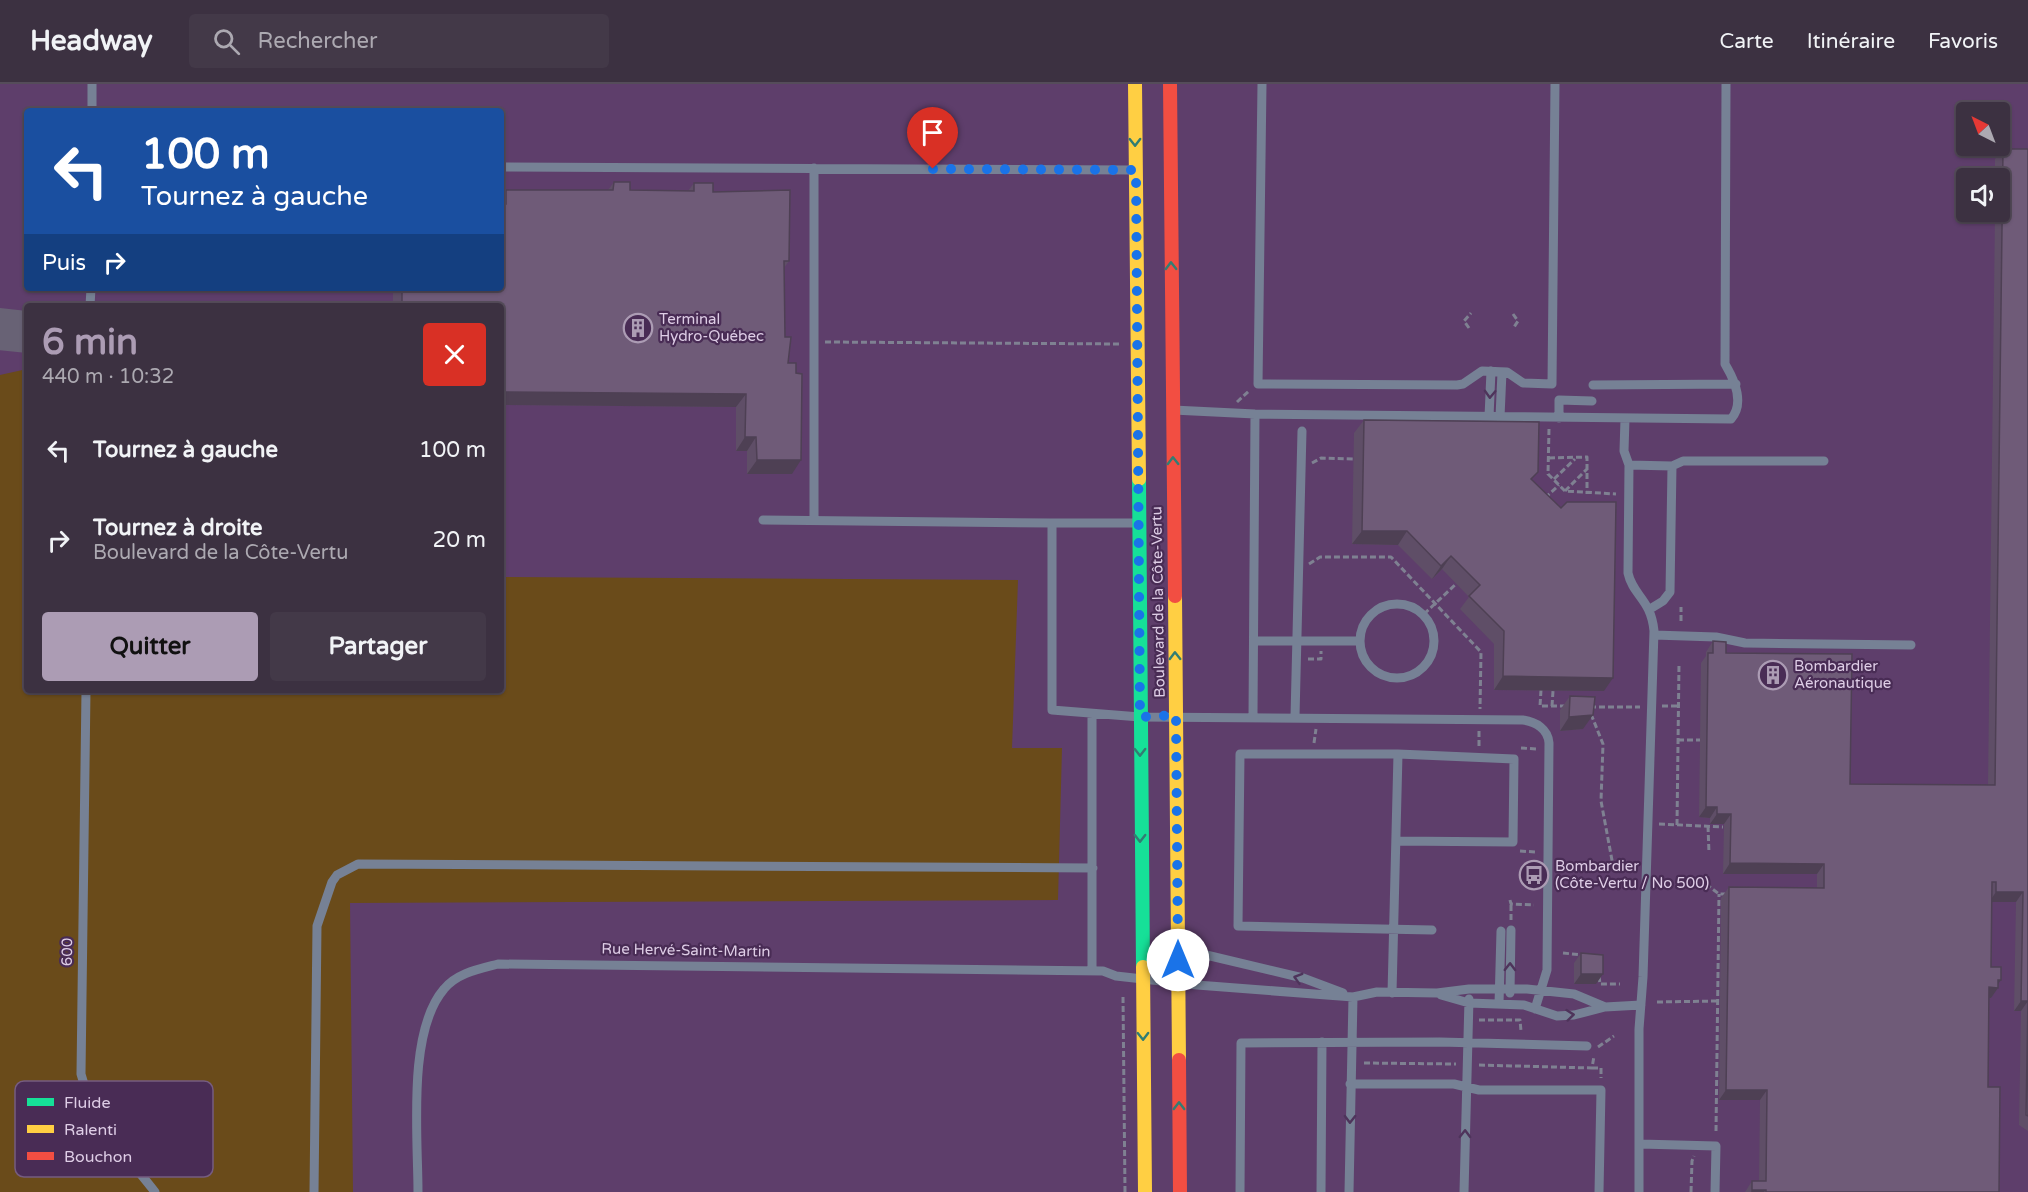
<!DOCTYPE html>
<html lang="fr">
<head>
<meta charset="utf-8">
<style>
  :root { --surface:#3c3141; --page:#433948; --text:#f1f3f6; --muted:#aca9b1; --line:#554c5a; --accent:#ac9cb4 }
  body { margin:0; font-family:"Varela Round",sans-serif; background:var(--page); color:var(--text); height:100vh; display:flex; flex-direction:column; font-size:22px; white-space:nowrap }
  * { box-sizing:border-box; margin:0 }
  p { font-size:20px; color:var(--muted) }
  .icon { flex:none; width:33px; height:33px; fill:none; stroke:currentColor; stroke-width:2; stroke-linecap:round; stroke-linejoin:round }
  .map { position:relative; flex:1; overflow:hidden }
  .side { position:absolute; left:24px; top:219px; width:480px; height:390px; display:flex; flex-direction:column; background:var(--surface); border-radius:6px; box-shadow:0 2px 4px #0004,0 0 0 2px var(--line) }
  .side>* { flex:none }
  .guide { position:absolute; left:24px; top:24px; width:480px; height:183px; border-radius:6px; box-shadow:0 2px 4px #0004,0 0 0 2px var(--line); background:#1a4fa0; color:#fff; overflow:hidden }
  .needle { width:39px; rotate:318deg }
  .fabs { position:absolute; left:1956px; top:18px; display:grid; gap:12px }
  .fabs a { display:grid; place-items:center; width:54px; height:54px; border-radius:6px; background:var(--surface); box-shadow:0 2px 4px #0004,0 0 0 2px var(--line); font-size:30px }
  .pin { position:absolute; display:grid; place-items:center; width:51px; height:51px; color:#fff; margin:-62px -26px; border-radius:50% 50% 50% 0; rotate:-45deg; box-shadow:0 0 6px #0007 }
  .pin .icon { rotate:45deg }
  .me { position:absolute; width:66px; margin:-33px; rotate:0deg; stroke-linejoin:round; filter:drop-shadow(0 0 4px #0008) }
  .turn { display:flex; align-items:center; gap:21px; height:126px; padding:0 18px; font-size:27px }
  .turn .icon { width:78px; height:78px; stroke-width:2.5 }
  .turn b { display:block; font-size:42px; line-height:51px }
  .then { display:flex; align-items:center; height:57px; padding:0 18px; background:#0003; gap:12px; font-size:22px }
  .round { display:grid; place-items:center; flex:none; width:63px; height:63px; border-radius:6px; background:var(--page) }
  .summary { display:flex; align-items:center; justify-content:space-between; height:102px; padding:0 18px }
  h1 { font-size:36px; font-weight:800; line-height:45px; color:var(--accent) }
  .cta { display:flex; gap:12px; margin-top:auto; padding:12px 18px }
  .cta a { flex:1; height:69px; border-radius:6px; background:var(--accent); color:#111; font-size:24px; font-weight:800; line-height:69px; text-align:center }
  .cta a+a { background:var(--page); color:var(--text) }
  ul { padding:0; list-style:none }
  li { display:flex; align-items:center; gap:18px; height:90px; padding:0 18px }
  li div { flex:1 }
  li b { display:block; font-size:22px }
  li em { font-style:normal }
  header { display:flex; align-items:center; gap:36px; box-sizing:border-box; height:84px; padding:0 30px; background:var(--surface); border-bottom:2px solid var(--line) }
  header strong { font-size:28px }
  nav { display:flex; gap:33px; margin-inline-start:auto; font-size:21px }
  .search { width:420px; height:54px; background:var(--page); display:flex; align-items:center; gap:15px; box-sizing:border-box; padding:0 21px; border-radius:6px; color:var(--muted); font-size:22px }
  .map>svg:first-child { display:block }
</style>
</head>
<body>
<header>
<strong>Headway</strong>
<div class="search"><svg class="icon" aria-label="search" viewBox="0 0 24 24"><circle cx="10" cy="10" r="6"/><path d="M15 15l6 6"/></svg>Rechercher</div>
<nav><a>Carte</a><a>Itinéraire</a><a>Favoris</a></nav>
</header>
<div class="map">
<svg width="2028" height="1108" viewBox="0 0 2028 1108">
  <rect width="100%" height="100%" fill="#504157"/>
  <path fill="#5e3e6b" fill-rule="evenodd" d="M0,0H2028V1108H0ZM27,27H501V204H27ZM1966,28H2000V62H1966ZM1966,94H2000V128H1966ZM27,222H501V606H27Z"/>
  <path fill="#6a4b1a" d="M27,285V606H501V493L1018,496L1012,664H1062L1058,816L350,819L353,1108H0V291Z"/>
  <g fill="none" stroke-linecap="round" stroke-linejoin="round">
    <path stroke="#686275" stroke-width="42" d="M0,245L27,248"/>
    <path stroke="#7f8192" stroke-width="3" stroke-dasharray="6 3" stroke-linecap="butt" d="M1513,230L1518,237L1514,243
      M1469,244L1464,237L1471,229
      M825,258L1121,260
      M1237,318L1250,306
      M1549,345L1548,390L1565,407L1616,410
      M1549,374L1587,373V410
      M1312,379L1321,374L1354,375
      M1554,395L1575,375
      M1565,407L1587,385
      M1545,414L1559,401
      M1309,480L1320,473H1391L1481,568L1480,625
      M1424,530L1456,500
      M1681,537V523
      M1308,575H1321V567
      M1541,606L1540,622H1566
      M1552,622L1553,607
      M1662,622H1679
      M1590,623H1640
      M1591,630L1603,660L1601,717L1614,787
      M1678,656H1700
      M1314,659L1316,645
      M1479,662V647
      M1521,664L1537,665
      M1659,740L1723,743
      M1677,741L1679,580
      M1708,742L1709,769
      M1520,767L1535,768
      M1707,791L1706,800L1719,810H1725
      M1510,816L1511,820L1534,821
      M1511,836V820
      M1563,869L1582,871
      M1599,892L1600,900H1620
      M1123,913L1125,1108
      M1657,918L1718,917
      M1479,936H1520L1521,947
      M1598,963L1614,952
      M1364,979L1456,980
      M1479,981L1592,984L1594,972
      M1592,984H1601V994
      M1716,1047L1719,810
      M1691,1108L1692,1077L1694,1072"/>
    <path stroke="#768195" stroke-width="9" d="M1262,0L1258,300L1457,301L1463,300L1482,287L1507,288L1523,299L1552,300L1555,0
      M92,27V0
      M501,83L1136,86
      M814,84V436
      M90,222L91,204
      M1593,301L1736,300
      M1173,326L1255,330L1731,335C1745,319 1734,295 1725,280L1726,0
      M1489,333L1491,287
      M1500,333L1502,288
      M1559,334V316L1592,317
      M1625,335L1624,367L1629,381L1628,489C1633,512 1651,515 1654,547L1643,893L1639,945V1108
      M1629,381L1672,382L1670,508L1663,517L1650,525
      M1672,382L1683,377H1824
      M763,436L1052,439V626L1140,633L1523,636C1536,638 1548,645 1549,659L1547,886L1535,925
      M1052,439H1138
      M1360 557a37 37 0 1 1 74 0a37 37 0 1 1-74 0Z
      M1654,551L1716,553L1745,559L1911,561
      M1254,557H1359
      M86,606L81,990C92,1036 127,1072 155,1108
      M1253,632L1255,330
      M1295,633L1302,347
      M1396,757L1513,758L1514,675L1398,670H1240L1238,842L1432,846
      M1178,854L1202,870L1303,894L1343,909
      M1092,886V630
      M1392,909L1398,670
      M1510,909L1511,846
      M1441,911L1469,919L1524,921L1557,932L1574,931L1605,923L1641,921
      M1499,920L1501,847
      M1350,1000H1454L1479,1006H1601L1599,1108
      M1640,1060L1716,1062L1715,1108
      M314,1108L317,842L332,798L337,791L358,780L1093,784
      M418,1108C418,1052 407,948 444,905C457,889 479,885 498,880L1103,887L1116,892L1197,901L1353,913L1377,908L1437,909L1469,905H1527L1574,910L1605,923
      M1240,1108L1241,959L1440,958L1587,962
      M1321,1108L1322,958
      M1349,1108L1353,913
      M1464,1108L1469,915"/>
    <path stroke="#16e098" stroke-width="14" d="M1139,395L1143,883"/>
    <path stroke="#ffcf43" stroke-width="14" d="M1135,0L1139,395
      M1175,512L1179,976
      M1143,883L1145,1108"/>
    <path stroke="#f24e42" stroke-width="14" d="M1170,0L1175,512
      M1179,976L1180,1108"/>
  </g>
  <path fill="#5f4e67" d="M2003,65H2028V1047L2019,1041L2021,927H2014L2016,818H1992L1991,883L1998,900L1991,914H1989L1988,1003L1999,1108H1745L1752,1097H1759L1760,1016H1719L1721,814L1729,803L1817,804V790H1723L1724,740H1710V734L1699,733L1701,579L1706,572V568L1713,557L1726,569L1850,700L1988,701L1995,128H2000V94H1995V75Z
    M614,98L630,106L688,107L694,99L713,108L789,177L784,184L785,253L788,279L792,390H747V367H736V323L501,321V222H393V204H501V113L506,106H608Z
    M1364,336L1532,396L1604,607L1494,606V560L1460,525L1469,513L1442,485L1432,495L1398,461L1352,460L1354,349Z
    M1570,612L1583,645L1560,647V626Z
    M1581,869L1596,900H1574V879Z"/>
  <path fill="#4e4054" d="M501,308L746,310L736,323L501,321Z
    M745,353H756L747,367H736Z
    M757,376H801L792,390H747Z
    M1362,447H1407L1398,461L1352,460Z
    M1451,472L1442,485L1432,495L1441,482Z
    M1503,592L1613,594L1604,607L1494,606Z
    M1593,631L1583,645L1560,647L1569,633Z
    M1706,723H1717L1710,734L1699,733Z
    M1717,730H1731L1724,740H1710Z
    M1730,779L1824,780L1817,790H1723Z
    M1996,808H2023L2016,818H1989Z
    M1581,890H1603L1596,900H1574Z
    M1998,896H2001L1996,903L1998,904L1991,914L1982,913L1989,903Z
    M2021,917H2028L2021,927H2014Z
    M1726,1006H1767L1760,1016H1719Z
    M1752,1106H1766L1764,1108H1751Z"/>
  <path fill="#6f5b78" stroke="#4e4054" stroke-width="1.5" d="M2003,65H2028V1032L2026,1031L2028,917H2021L2023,808H1996V798H1992L1991,883H2001V896H1998V904L1989,903L1988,1003H2000L1999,1108H1766V1106H1752V1097H1766L1767,1006H1726L1729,803L1824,804V780L1730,779L1731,730H1717V723H1706L1708,569H1713V557L1726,558V569L1852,570L1850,700L1995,701Z
    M614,98H630V106L694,107V99H713V108L790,106L789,177H784L785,253H791L788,279H796V289L802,290L801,376H757L756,353H745L746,310L501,308V222H402V204H501V120H506V106H613Z
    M1364,336L1539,338L1538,388L1531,395L1561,424L1567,418H1616L1613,594L1503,592L1504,547L1469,512L1480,501L1451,472L1441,482L1407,447H1362Z
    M1570,612L1595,613L1593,631L1569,633Z
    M1581,869L1603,871V890H1581Z"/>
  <defs><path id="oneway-chevron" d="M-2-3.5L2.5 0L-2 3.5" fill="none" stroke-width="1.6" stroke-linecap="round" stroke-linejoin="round" transform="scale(1.5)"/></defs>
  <g stroke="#327d73">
    <use href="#oneway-chevron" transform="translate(1135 58) rotate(89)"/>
    <use href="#oneway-chevron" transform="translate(1171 182) rotate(-91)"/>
    <use href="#oneway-chevron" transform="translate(1173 377) rotate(-91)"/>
    <use href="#oneway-chevron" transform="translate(1175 572) rotate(-91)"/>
    <use href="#oneway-chevron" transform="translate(1140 668) rotate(90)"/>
    <use href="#oneway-chevron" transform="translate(1140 754) rotate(90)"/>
    <use href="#oneway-chevron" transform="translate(1143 952) rotate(89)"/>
    <use href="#oneway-chevron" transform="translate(1179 1022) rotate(-90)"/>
  </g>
  <g stroke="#4e345b">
    <use href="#oneway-chevron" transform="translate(1490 310) rotate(92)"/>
    <use href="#oneway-chevron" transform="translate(1510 883) rotate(-89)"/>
    <use href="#oneway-chevron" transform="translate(1298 894) rotate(-164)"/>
    <use href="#oneway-chevron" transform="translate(1570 931) rotate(-6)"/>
    <use href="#oneway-chevron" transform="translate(1350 1035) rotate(91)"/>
    <use href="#oneway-chevron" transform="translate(1465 1050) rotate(-89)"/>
  </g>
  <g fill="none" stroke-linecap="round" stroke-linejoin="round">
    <path stroke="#1a73e8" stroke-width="10" stroke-dasharray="0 18" d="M933,85L1136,86L1140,633L1176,631L1178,876"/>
  </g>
  <defs>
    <g id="building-ring" transform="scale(1.5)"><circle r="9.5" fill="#492c55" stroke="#ac9cb4" stroke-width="1.5"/><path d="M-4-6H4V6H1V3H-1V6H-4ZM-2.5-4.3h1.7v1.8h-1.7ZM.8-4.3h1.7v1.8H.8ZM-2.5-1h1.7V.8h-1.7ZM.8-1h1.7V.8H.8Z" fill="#ac9cb4"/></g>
    <g id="bus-ring" transform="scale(1.5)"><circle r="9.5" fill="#492c55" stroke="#ac9cb4" stroke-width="1.5"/><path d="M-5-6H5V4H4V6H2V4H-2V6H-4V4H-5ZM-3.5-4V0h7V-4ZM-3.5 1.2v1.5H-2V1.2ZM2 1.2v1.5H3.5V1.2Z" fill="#ac9cb4"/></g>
  </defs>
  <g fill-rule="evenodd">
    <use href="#building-ring" x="638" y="244"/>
    <use href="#building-ring" x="1773" y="591"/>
    <use href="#bus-ring" x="1534" y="791"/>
  </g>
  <g text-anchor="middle" stroke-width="4.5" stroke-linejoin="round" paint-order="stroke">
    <g font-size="15" fill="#decde6" stroke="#492c55" text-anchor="start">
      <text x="659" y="240">Terminal<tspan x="659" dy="17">Hydro-Québec</tspan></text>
      <text x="1794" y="587">Bombardier<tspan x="1794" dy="17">Aéronautique</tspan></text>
      <text x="1555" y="787">Bombardier<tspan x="1555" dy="17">(Côte-Vertu / No 500)</tspan></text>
    </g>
    <g font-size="15" fill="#decde6" stroke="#492c55">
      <text transform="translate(1158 518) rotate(-91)" y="5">Boulevard de la Côte-Vertu</text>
      <text transform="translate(686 866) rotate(1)" y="5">Rue Hervé-Saint-Martin</text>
      <text transform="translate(67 868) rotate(-89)" y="5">600</text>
    </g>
  </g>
  <rect x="15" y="997" width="198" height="96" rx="9" fill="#492c55" stroke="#765c80" stroke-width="1.5"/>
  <rect x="27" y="1014" width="27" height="8" fill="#16e098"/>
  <rect x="27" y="1041" width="27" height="8" fill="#ffcf43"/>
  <rect x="27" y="1068" width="27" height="8" fill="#f24e42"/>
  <g font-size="16" fill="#decde6">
    <text x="64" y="1024">Fluide</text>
    <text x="64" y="1051">Ralenti</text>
    <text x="64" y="1078">Bouchon</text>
  </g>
</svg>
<div class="fabs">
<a><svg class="needle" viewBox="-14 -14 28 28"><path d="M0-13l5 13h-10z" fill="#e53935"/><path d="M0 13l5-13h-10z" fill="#aca9b1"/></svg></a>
<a><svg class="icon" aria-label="sound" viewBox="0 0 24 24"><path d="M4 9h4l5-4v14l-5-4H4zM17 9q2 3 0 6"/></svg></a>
</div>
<div class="pin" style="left:933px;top:85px;background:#d93025"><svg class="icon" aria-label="arrive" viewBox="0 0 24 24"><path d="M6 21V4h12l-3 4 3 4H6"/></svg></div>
<svg class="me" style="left:1178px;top:876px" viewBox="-20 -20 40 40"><circle r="19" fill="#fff"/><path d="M0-13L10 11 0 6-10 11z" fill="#1a73e8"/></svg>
<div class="guide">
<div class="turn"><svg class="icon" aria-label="left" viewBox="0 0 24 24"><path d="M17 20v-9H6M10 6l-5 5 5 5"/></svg><div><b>100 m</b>Tournez à gauche</div></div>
<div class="then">Puis<svg class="icon" aria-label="right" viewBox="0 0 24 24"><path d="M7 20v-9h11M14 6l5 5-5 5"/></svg></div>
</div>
<section class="side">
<div class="summary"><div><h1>6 min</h1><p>440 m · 10:32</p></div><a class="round" style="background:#d93025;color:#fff"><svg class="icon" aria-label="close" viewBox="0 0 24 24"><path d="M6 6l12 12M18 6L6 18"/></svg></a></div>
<ul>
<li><svg class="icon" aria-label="left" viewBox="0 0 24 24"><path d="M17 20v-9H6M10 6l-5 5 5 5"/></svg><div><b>Tournez à gauche</b></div><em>100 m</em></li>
<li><svg class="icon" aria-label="right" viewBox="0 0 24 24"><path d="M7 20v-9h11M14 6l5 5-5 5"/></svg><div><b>Tournez à droite</b><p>Boulevard de la Côte-Vertu</p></div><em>20 m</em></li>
</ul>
<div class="cta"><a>Quitter</a><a>Partager</a></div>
</section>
</div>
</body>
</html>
